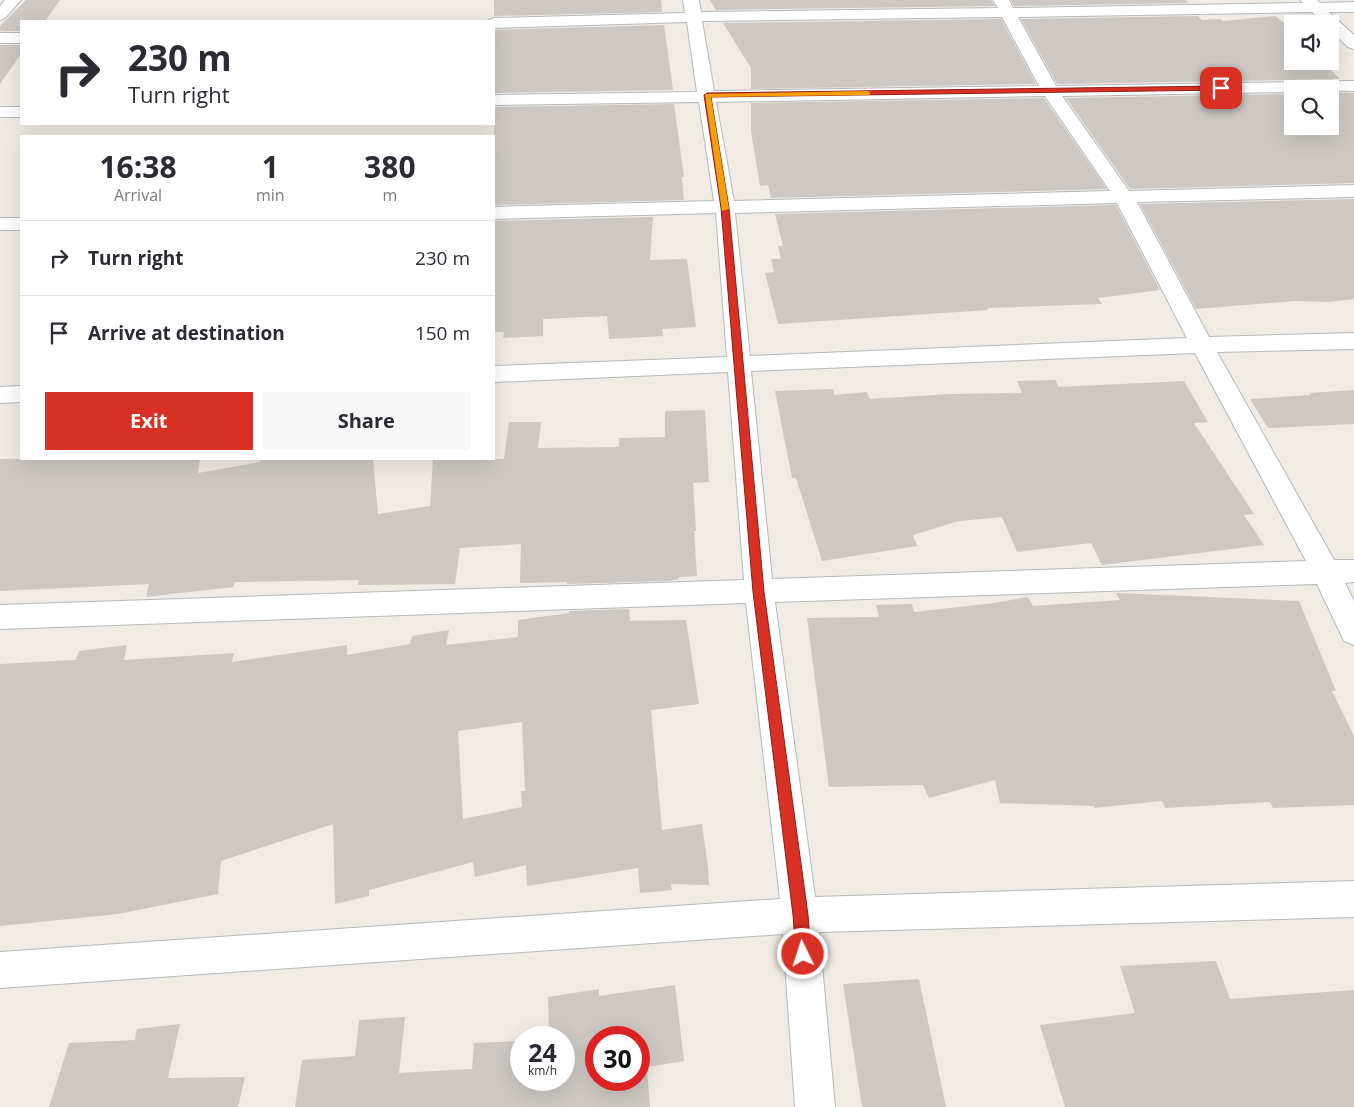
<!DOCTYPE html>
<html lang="en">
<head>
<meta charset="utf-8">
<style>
  :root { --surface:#fff; --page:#f7f7f7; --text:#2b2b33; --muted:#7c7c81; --line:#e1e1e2; --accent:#d93025 }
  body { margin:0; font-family:"Open Sans",sans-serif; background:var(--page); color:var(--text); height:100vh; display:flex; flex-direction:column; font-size:19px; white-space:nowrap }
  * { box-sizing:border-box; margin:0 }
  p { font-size:16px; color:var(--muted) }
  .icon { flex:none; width:28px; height:28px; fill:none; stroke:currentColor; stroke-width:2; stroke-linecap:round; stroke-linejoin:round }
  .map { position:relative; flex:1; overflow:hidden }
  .drawer { position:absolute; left:20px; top:135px; width:475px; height:325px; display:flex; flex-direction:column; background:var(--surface); border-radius:0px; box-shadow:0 5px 20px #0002 }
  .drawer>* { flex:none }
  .guide { position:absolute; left:20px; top:20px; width:475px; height:105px; border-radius:0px; box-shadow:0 5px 20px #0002; background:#fff; color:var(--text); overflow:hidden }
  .tools { position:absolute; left:1284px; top:15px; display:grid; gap:10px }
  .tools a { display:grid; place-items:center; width:55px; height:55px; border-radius:0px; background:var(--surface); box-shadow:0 5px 20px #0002; font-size:25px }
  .speed { position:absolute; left:510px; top:1026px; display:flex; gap:10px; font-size:25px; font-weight:700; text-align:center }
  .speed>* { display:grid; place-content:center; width:65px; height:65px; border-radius:50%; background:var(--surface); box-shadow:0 5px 20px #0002; line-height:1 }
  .speed small { font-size:12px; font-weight:400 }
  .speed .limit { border:8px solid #d22; background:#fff; color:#111 }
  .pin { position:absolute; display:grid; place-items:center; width:42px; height:42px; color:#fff; margin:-21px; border-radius:10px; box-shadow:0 2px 8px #0006 }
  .me { position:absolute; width:55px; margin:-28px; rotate:356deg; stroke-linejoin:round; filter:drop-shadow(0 0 4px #0008) }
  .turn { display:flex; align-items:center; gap:18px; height:105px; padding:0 25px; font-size:22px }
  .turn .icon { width:65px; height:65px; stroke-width:2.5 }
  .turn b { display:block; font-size:35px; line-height:42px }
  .eta { display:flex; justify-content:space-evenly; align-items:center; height:85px; text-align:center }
  .eta b { font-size:30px; font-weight:700; line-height:35px }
  .action { display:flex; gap:10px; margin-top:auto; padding:10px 25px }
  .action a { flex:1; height:58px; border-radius:0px; background:var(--accent); color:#fff; font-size:20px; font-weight:700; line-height:58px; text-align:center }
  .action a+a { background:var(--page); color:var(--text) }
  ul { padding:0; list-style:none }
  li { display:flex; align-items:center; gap:15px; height:75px; padding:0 25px; border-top:1px solid var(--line) }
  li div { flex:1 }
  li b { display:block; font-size:19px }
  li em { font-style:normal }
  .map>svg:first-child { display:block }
</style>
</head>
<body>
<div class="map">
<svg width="1354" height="1107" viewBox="0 0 1354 1107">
  <rect width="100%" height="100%" fill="#f0ebe4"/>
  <path fill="#cdc8c3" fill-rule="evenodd" d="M26,0H60L45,21H21V31H0V26Z
    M494,0H661L662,12L494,16Z
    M710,0H991L995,6L716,10Z
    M1011,0H1186L1188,3L1014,6Z
    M1198,16L1202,20L1221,19L1223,21L1275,16L1292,29V61H1322L1340,79L1057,84L1021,19Z
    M1001,19L1036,84L751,89V68L723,23Z
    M664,25L673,90L494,93V30Z
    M0,45H21V54L0,84Z
    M1330,92L1354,93V183L1130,189L1066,98L1292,94V126H1330Z
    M1044,98L1107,189L771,198L768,185L760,186L751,131V103Z
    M674,104L684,177H682L684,200L494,205V107Z
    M1354,199V299L1329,302L1295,301L1196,309L1140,204Z
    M1116,205L1160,290L1098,298L1102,304L987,308L988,310L778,324L765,273L774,272L771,259H781L778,246H783L775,214Z
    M653,217L650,260L687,259L696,327L662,329L663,336L609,339L607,316L543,319V336L503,338L504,332H494V221Z
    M1056,380L1058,387L1184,381L1208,422L1194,423L1254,514L1244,515L1264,545L1102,565L1091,543L1017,552L1002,517L959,521L913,535L917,546L822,561L796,478H792L775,391L833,389L834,395L867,392L870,399L951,394L1022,393L1017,381Z
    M1354,390V424L1268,428L1250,399L1311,395L1309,393Z
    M705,410L709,482L693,483L696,531H694L697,576L679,577V579L668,581L567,584V582L520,583L521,544L460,548L455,584L358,585L359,580L235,582L233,587L146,597L149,584L0,591V459H200L198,473L260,462L261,459H373L378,514L430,506L433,459H504L509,422H541L538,448L619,447V438L665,437V411Z
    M1116,593L1299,601L1336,691H1332L1354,736V805L1273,808L1270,802L1165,808L1162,801L1094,808V806L1000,803L995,780L929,798L923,785L829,787L807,618L879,617L876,605L912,604L914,612L994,603L1028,597L1033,606L1120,600Z
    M629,609L630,621L686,620L699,704L651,710L662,830L702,824L708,867L709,885L671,884L672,890L640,893L638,868L527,886L526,865L475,877L473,862L369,890V896L335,904L333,824L221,861L218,894L118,914L0,926V664L76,660L79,651L127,645L124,660L234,653L232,662L347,645V655L410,644L412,636L449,630L446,645L518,637V620L569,613V611ZM522,722L525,791H521L522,807L463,819L458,731Z
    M1216,961L1230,999L1354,990V1107H1065L1040,1025L1135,1013L1120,966Z
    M919,979L946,1107H862L843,984Z
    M675,985L684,1061L647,1067L650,1107H295L302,1060L355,1056L359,1020L405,1017L399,1073L472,1069L474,1043L521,1041V1080H564V1038H549L548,997L599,989V996ZM596,1038H639V1080H596Z
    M180,1024L168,1078L245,1077L238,1107H49L69,1043L135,1040L137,1029Z"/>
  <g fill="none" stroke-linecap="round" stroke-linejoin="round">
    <g stroke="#b5b9bc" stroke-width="2">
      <path id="street" d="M5,0H21L5,18L0,20V6Z
        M683,0H699L701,12L998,8L993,0H1009L1013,8L1303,3L1300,0H1317L1320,3L1354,2V12H1329L1354,35V49L1348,47L1330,30V24H1324L1312,12L1018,17L1056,86L1354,81V91L1292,89V92L1062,96L1129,191L1354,185V197L1137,202L1209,337L1354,333V349L1217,352L1334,560H1354V582L1345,583L1354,601V645L1344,641L1317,584L775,602L815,897L1354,881V917L819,932L835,1107H795L783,934L0,988V952L780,899L746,603L0,629V605L744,580L728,372L494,382V366L727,357L716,213L494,219V207L714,201L699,102L494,105V95L697,92L687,22L494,28V21H487L494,18L685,13ZM1002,17L1039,86L714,91L702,21ZM1045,96L1110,191L734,201L716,102ZM1117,203L1187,338L750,356L735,213ZM1195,353L1306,561L772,579L751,371Z
        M0,33H21V43H0Z
        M0,107H21V117H0Z
        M0,218H21V230H0Z
        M21,386V402L0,403V387Z"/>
    </g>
    <use href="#street" fill="#fff" fill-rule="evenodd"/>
  </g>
  <path fill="#d93025" stroke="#8d1f18" d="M1221,86L1224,87V90L711,97L729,208L764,592L808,915L811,954L809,959L803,961L798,959L796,954L793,915L753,592L721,208L704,95L707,93Z"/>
  <path fill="#f59e0b" d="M867,91L870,92V95L711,97L729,209L722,211L705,94Z"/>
</svg>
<div class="tools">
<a><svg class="icon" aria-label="sound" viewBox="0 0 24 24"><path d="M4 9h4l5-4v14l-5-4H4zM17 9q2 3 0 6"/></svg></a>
<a><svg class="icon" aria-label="search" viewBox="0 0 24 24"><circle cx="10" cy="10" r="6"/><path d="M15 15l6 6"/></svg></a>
</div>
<div class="speed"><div>24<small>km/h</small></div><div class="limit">30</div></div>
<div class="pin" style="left:1221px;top:88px;background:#d93025"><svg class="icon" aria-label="arrive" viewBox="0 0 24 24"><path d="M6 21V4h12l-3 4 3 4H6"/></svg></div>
<svg class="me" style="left:803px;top:954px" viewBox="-20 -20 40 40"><circle r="17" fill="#d93025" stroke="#fff" stroke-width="3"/><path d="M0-11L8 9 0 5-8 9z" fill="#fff"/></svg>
<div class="guide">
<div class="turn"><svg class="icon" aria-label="right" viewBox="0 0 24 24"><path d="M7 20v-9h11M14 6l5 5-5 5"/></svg><div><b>230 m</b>Turn right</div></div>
</div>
<section class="drawer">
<div class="eta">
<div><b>16:38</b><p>Arrival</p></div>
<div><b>1</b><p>min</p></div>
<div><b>380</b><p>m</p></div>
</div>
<ul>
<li><svg class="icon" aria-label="right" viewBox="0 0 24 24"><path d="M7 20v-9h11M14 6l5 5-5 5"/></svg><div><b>Turn right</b></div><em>230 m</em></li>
<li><svg class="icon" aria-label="arrive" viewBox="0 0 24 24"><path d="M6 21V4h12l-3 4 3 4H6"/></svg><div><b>Arrive at destination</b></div><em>150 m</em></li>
</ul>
<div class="action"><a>Exit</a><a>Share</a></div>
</section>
</div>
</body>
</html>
